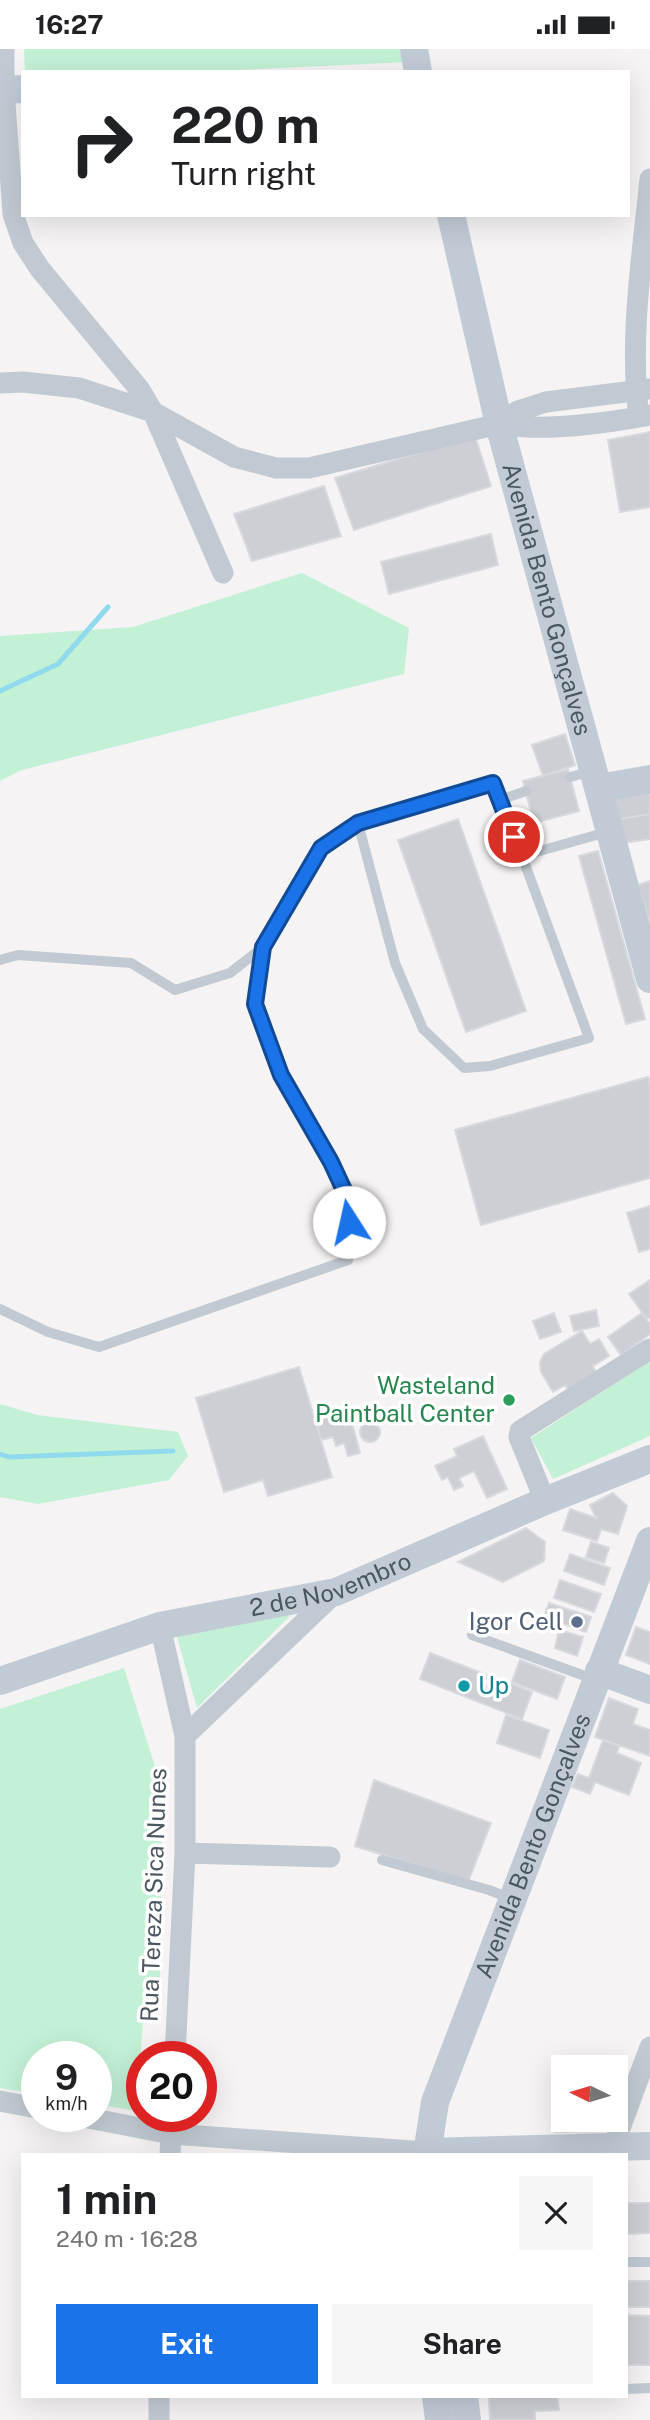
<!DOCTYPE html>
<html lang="en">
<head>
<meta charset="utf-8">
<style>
  :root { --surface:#fff; --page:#f6f6f6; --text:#202124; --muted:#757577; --accent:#1a73e8 }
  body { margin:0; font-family:"Public Sans",sans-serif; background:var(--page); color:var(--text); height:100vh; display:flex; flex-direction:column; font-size:26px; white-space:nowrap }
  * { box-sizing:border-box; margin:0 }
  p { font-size:23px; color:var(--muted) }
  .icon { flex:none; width:38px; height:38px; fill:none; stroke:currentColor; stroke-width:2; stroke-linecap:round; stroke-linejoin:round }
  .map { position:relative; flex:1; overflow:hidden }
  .panel { position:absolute; left:21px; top:2104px; width:607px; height:245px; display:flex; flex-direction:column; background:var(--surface); border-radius:0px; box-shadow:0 7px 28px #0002 }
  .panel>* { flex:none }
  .hud { position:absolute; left:21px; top:21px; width:609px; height:147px; border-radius:0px; box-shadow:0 7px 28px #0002; background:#fff; color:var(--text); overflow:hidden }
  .needle { width:46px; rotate:275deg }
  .tools { position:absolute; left:551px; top:2006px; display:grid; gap:14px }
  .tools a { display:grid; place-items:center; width:77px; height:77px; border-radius:0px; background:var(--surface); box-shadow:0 7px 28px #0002; font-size:35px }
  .speed { position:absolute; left:21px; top:1992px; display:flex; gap:14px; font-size:35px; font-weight:700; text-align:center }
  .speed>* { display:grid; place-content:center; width:91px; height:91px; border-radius:50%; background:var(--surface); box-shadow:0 7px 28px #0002; line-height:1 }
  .speed small { font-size:18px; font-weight:400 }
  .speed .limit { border:10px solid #d22; background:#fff; color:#111 }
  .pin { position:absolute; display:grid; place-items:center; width:60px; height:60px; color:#fff; margin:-30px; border:4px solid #fff; border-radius:50%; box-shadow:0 2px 7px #0007 }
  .me { position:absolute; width:77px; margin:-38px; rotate:350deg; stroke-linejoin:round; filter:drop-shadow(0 0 5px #0008) }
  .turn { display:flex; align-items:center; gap:24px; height:147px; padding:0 35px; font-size:32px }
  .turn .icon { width:91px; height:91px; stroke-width:2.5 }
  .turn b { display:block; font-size:49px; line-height:60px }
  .round { display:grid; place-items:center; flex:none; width:74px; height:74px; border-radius:0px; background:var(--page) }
  .head { display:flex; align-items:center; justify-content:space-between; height:119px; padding:0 35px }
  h1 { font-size:42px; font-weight:700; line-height:52px }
  .primary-button { display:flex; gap:14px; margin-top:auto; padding:14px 35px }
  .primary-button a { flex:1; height:80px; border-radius:0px; background:var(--accent); color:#fff; font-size:28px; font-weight:700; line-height:80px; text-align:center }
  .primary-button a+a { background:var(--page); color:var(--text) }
  .status { display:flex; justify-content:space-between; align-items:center; height:49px; padding:0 35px; background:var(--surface); direction:ltr }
  .status svg { height:19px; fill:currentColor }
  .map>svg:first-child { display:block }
</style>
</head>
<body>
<div class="status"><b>16:27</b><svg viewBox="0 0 49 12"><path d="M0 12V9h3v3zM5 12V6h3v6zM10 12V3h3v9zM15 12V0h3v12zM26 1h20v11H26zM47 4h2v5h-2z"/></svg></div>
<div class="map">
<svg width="650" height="2371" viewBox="0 0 650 2371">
  <rect width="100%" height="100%" fill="#f5f3f3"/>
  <path fill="#c3f1d5" d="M24,0H405L408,13L197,23H25Z
    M302,524L409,579L404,625L22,721L0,732V587L133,578Z
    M650,1312V1387L553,1430L531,1389Z
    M0,1355L37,1366L178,1383L188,1407L169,1431L38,1455L0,1448Z
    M299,1558L197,1659L177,1588Z
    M124,1619L162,1740L160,1933H146L136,2062L96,2055V2007H37V2045L0,2039V1660Z"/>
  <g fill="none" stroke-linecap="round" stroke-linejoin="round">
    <path stroke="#90daee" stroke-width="5" d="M0,642L58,615L108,558
      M0,1405L9,1408L173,1402"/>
  </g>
  <path fill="#cdcfd5" stroke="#d7d9de" stroke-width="2" d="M650,383V458L620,463L608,391Z
    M475,387L491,437L354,481L335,429Z
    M324,437L341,487L252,512L234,465Z
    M491,485L498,516L389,545L381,513Z
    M565,685L575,716L543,727L532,696Z
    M568,720L579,762L534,774L523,732Z
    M650,741V765L619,770L612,745Z
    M650,765V790L623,794L619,770Z
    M458,770L526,962L466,983L398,791Z
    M598,802L645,970L626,975L579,807Z
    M650,832V875L638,836Z
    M648,1028L650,1035V1129L481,1176L455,1081Z
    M650,1157V1200L639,1203L627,1164Z
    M650,1231V1268L647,1270L629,1245Z
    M596,1261L599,1277L574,1282L570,1267Z
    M554,1264L561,1283L540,1290L533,1272Z
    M642,1264L650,1275V1285L621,1306L608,1288Z
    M582,1282L590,1295L599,1290L609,1307L593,1317L596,1323L568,1340L565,1336L553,1343L541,1323L540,1313L544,1305Z
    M299,1318L332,1428L268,1447L263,1431L224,1443L196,1349Z
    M340,1361L345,1377L352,1374L360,1404L348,1407L344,1394L336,1397L333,1388L321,1391L315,1368Z
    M360 1383a10 10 0 1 1 20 0a10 10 0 1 1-20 0Z
    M483,1387L507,1440L487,1449L474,1422L459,1429L463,1437L454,1441L448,1428L442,1431L435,1417L457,1407L454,1400Z
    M613,1444L627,1457L618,1485L601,1480L597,1492L563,1481L570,1460L596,1469L590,1456Z
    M526,1479L545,1493L544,1512L503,1533L458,1513Z
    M591,1493L609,1499L604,1514L586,1508Z
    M570,1505L610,1519L604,1536L564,1522Z
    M560,1531L601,1545L594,1563L554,1549Z
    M549,1554L591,1568L586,1583L544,1568Z
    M636,1578L650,1583V1615L626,1606Z
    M559,1581L583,1588L577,1607L555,1599Z
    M430,1604L487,1626L484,1635L495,1640L499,1630L532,1643L522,1670L420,1630Z
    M520,1611L565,1628L557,1650L512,1633Z
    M609,1649L638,1660L633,1675L650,1681V1707L595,1688Z
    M506,1666L549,1681L540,1709L497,1694Z
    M603,1691L619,1697L617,1704L641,1714L629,1746L595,1733L590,1745L572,1738L578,1725L589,1729Z
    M374,1731L491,1774L468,1833L355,1797Z
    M616,2024H626L616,2054Z
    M564,2061V2070H611L607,2082L556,2083Z
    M626,2154H650V2184L626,2185Z
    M626,2232H650V2258H626Z
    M626,2266L650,2267V2316H626Z
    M489,2347H557L559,2361L535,2362V2371H490Z"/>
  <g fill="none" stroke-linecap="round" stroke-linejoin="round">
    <path stroke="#c1cad2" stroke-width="10" d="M570,728L592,722
      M500,751L526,742
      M522,807L493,734L358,774L395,914L423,980L464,1019L490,1017L589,989L522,807L607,783
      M0,911L18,906L131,914L175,941L230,924L263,898L321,799L358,774
      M0,1260L48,1283L99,1298L348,1211L350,1154L331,1113L281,1026L255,955L263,898
      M472,1586L596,1631
      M382,1811L489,1841L512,1850
      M626,2213H650
      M626,2340L650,2339"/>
    <path stroke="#c1cad2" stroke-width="21" d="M4,0V40L13,165L23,194L40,220L140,341L153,363L223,524
      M0,334L23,333L79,339L153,363L234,408L276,419H309L499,375L518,362L546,353L650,340
      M639,368C629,290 642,209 650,130
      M499,375C541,383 607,374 650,366
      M545,1452L519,1388L520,1382L650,1300
      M160,1577L185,1687V1804L175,2007
      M185,1687L336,1543
      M185,1804L330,1808
      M0,2052L37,2059
      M78,2067L171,2085L427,2103
      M613,2098L650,1998
      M170,2105L172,2067
      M159,2371V2347"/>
    <g stroke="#c1cbd6" stroke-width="28">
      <path d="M414,0L418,23"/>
      <path d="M0,41L23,40"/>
      <path id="s1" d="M451,166L499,375L650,930"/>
      <path d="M599,739L650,730"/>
      <path d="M599,1622L650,1641"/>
      <path id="s2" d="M0,1632L160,1577L336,1543L545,1452L650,1410"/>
      <path d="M427,2103L650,2097"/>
      <path id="s3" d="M427,2105L435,2053L650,1492"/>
      <path d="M436,2347L439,2371"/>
      <path d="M464,2347L467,2371"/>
    </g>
  </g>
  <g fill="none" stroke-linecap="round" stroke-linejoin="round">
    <g stroke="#114b97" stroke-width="18">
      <path id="route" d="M349,1173L350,1154L331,1113L281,1026L255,955L263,898L321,799L358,774L493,734L514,788"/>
    </g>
    <use href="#route" stroke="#1a73e8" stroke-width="12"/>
  </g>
  <circle fill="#2e9e5b" stroke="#fff" stroke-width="2.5" cx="509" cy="1351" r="7"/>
  <circle fill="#5c6f8a" stroke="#fff" stroke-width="2.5" cx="577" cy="1573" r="7"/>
  <circle fill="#0f9aa8" stroke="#fff" stroke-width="2.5" cx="464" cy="1637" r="7"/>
  <g text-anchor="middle" stroke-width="7" stroke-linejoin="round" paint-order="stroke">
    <g font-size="24" fill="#4a5661" stroke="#fff">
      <text dy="8" stroke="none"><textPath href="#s1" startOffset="396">Avenida Bento Gonçalves</textPath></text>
      <text dy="8" stroke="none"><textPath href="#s2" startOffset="345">2 de Novembro</textPath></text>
      <text dy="8" stroke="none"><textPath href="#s3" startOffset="327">Avenida Bento Gonçalves</textPath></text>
      <text transform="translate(154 1846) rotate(-88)" y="8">Rua Tereza Sica Nunes</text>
    </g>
    <g font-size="24" fill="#27864d" stroke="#fff" text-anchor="end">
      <text x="495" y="1345">Wasteland<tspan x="495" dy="28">Paintball Center</tspan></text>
    </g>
    <g font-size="24" fill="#4e5e75" stroke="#fff" text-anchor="end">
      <text x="563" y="1581">Igor Cell</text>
    </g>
    <g font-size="24" fill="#0d838f" stroke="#fff" text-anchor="start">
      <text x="478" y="1645">Up</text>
    </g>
  </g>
</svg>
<div class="tools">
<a><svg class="needle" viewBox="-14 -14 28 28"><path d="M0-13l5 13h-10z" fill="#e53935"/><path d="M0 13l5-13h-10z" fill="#757577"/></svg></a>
</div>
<div class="speed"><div>9<small>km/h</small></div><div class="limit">20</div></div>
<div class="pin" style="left:514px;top:788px;background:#d93025"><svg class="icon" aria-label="arrive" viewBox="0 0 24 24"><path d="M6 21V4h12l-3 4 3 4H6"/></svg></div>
<svg class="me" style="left:349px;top:1173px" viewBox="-20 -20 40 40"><circle r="19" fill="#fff"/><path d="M0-13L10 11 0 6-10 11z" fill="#1a73e8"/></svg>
<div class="hud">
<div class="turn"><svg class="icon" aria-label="right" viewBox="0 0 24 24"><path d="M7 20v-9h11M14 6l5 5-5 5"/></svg><div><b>220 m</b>Turn right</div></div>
</div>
<section class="panel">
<div class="head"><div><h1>1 min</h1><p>240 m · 16:28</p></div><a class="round"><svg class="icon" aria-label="close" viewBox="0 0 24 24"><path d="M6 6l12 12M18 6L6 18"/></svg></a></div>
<div class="primary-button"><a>Exit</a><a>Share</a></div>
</section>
</div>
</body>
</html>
